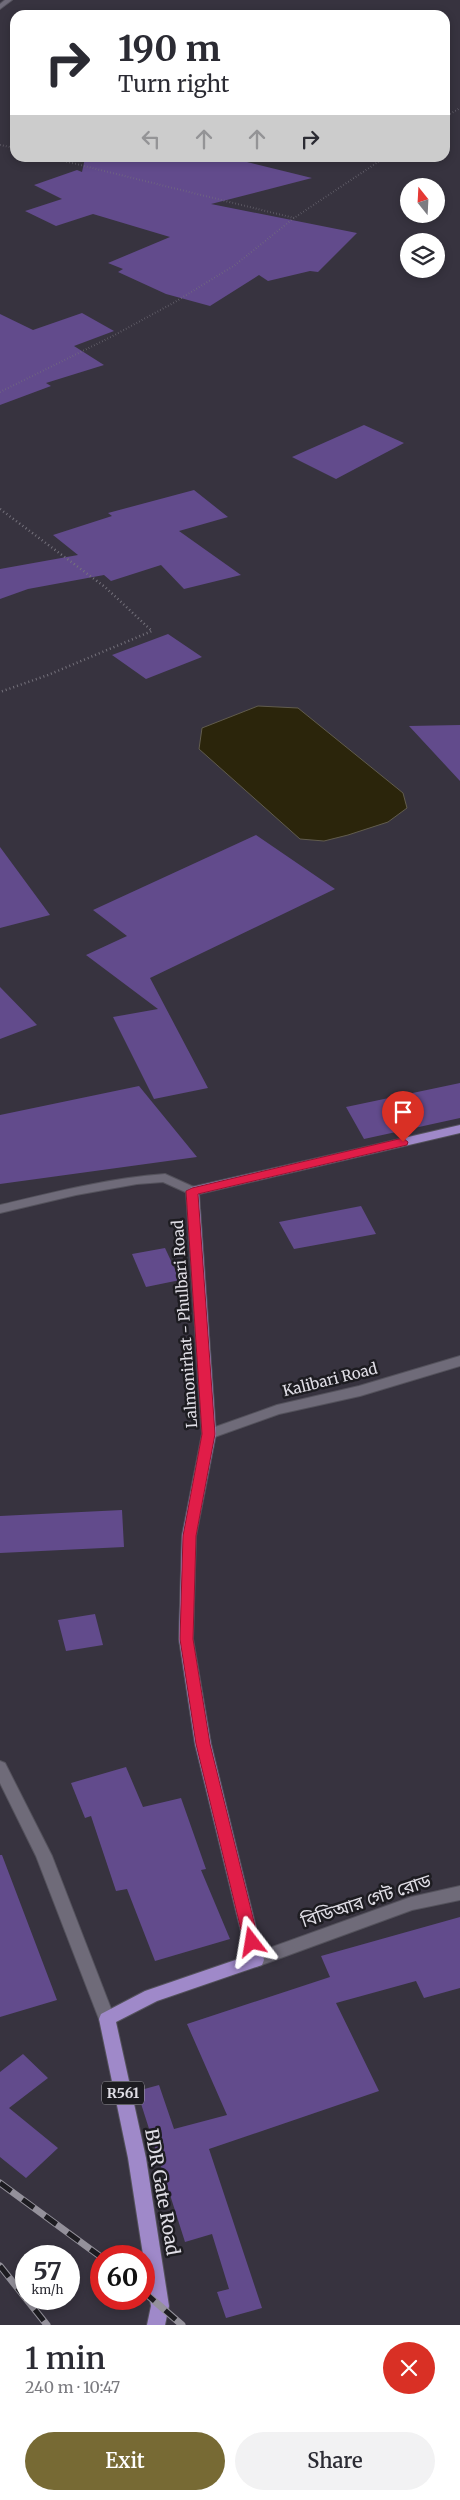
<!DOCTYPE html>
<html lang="en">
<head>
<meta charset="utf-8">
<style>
  :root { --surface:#fff; --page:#f2f2f3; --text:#2b2b33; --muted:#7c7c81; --accent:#776a34 }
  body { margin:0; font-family:Merriweather,"Noto Sans Bengali",serif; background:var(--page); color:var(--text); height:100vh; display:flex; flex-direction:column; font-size:19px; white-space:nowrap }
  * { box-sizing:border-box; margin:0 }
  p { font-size:16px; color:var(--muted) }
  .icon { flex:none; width:28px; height:28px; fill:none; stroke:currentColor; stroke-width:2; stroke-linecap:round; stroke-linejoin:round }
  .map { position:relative; height:2325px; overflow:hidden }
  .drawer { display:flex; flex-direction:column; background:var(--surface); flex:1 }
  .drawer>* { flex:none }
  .hud { position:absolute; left:10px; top:10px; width:440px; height:152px; border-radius:15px; box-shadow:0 2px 8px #0003; background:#fff; color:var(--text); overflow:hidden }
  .needle { width:32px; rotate:342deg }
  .buttons { position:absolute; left:400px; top:178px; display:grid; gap:10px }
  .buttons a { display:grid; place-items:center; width:45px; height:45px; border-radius:50%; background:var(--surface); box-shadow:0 2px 8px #0003; font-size:25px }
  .speed { position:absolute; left:15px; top:2245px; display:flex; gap:10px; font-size:25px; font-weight:700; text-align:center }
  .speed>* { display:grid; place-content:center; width:65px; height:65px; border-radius:50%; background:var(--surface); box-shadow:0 2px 8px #0003; line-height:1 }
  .speed small { font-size:12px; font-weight:400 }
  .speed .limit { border:8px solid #d22; background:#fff; color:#111 }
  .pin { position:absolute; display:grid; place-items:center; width:42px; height:42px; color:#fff; margin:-51px -21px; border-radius:50% 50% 50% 0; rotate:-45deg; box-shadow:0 0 5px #0007 }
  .pin .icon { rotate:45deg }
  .me { position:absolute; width:55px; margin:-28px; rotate:346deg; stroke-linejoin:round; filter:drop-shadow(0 0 4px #0008) }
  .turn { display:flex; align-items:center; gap:18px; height:105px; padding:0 25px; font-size:22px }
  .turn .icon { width:65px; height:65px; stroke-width:2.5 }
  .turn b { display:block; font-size:35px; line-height:42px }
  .lanes { display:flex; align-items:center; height:48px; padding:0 25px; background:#0003; justify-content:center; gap:25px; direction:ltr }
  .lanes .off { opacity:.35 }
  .round { display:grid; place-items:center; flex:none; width:52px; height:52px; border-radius:26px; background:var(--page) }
  .summary { display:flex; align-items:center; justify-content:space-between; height:85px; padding:0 25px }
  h1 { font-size:30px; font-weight:600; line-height:38px }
  .cta { display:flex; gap:10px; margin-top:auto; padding:10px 25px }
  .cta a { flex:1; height:58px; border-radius:30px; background:var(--accent); color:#fff; font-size:20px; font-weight:600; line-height:58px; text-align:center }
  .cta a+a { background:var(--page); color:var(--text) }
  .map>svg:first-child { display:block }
</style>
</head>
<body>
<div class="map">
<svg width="460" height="2325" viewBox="0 0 460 2325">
  <rect width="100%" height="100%" fill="#37333f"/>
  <path fill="#2b250b" stroke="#615c4d" d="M258,706L298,708L403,793L407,808L388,822L348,835L324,841L300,839L199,749L202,728Z"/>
  <path fill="#624b8c" d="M85,158H231L312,178L211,204L357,233L318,272L310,271L268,281L259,275L210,306L166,294L118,272L123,269L108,263L170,237L93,214L56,226L25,211L62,199L34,185L77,170L82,172Z
    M82,313L114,331L74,346L104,365L46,383L51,386L0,405V314L33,330Z
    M364,425L404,443L336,479L292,457Z
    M194,490L228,517L179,531L241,575L184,589L161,565L111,581L104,575L28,589L0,599V569L78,555L53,535L112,516L108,513Z
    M168,634L202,657L146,679L112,655Z
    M460,725V781L409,726Z
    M256,835L335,889L150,978L208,1088L154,1099L113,1017L158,1009L86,955L127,936L93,910Z
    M0,847L50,915L0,928Z
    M0,987L37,1025L0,1039Z
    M460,1083V1118L364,1139L346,1107Z
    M139,1086L197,1157L0,1184V1115Z
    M361,1206L376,1234L294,1249L279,1222Z
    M165,1248L180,1280L146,1287L132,1254Z
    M122,1510L124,1547L0,1553V1516Z
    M95,1614L103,1645L66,1651L58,1620Z
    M126,1767L143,1807L181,1798L206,1869L201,1870L230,1939L155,1961L127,1889L116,1891L91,1816L85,1818L71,1783Z
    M0,1855H2L57,2000L0,2017Z
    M460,1917V1988L424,1998L416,1981L336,2003L379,2091L209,2149L262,2308L226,2318L217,2292L229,2289L212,2234L185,2242L137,2091L159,2085L174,2129L227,2115L187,2024L330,1977L321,1956Z
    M23,2054L48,2078L9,2108L58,2148L26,2178L0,2157V2072Z"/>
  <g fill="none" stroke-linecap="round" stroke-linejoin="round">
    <g stroke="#54525c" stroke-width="2">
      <path id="street" d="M5,0H12L0,9V4Z"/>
    </g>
    <g stroke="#54525c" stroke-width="2">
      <path id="secondary" d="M165,1174L196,1188L198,1191L192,1195L163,1182L137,1184L76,1195L0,1213V1205C55,1192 109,1178 165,1174Z
        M460,1356V1366L360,1396L279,1414L209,1439L204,1437L202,1434L204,1431L277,1405L359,1386Z
        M0,1761L5,1763L52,1856L115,2019L113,2024L107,2026L101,2024L99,2019L36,1856L0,1783Z
        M460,1886V1900L412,1910L256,1967L250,1965L248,1960L250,1955L411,1897Z"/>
    </g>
    <g stroke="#54525c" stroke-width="2">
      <path id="primary" d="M460,1125V1133L199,1194L216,1434L196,1536L193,1639L211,1744L264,1960L262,1965L157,2001L116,2022L146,2158L169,2306L165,2325H147L151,2306L128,2158L99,2019L101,2014L145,1991L247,1956L195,1744L179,1639L182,1536L202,1434L186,1191L192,1187Z"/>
    </g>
    <path stroke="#75727c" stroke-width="2" stroke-dasharray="0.5 2.5" stroke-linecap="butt" d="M445,117L460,108
      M0,145L15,148
      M52,158L294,218
      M0,392L111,337L175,302L235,265L294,218L384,158"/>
    <path stroke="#75727c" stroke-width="2.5" stroke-dasharray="1 3" stroke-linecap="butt" d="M0,509L105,587L152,631L48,675L0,692"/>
    <use href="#street" fill="#6f6b79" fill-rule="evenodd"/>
    <use href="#secondary" fill="#6f6b79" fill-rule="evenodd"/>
    <use href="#primary" fill="#9f89c9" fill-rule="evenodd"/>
    <g stroke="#94919b" stroke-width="7">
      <path id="rail" d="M0,2183L101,2257
        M0,2266L47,2325
        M144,2292L182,2325"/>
    </g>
    <use href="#rail" stroke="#1d1c21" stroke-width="5" stroke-dasharray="14" stroke-linecap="butt"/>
  </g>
  <path fill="#e11d48" stroke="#92132f" d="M403,1138L408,1142L407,1145L198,1194L215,1434L196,1536L193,1639L210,1744L259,1942L257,1947L252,1949L247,1947L244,1942L196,1744L180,1639L183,1536L202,1434L186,1191L192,1188Z"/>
  <g text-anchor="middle" stroke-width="5" stroke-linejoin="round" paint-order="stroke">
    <rect fill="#1d1c21" stroke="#a6a4ab" stroke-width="1" x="102" y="2081.5" width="42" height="23" rx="4"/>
    <g font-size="14" font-weight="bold" fill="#e0dee6">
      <text x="123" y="2098">R561</text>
    </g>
    <g font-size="15" fill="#e0dee6" stroke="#1d1c21">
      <text transform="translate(185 1324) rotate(-94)" y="5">Lalmonirhat - Phulbari Road</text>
      <text transform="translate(330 1380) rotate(-14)" y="5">Kalibari Road</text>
    </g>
    <g font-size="18" fill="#e0dee6" stroke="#1d1c21">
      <text transform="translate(366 1901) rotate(-18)" y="6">বিডিআর গেট রোড</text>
      <text transform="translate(162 2192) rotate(80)" y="6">BDR Gate Road</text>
    </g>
  </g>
</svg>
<div class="buttons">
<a><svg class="needle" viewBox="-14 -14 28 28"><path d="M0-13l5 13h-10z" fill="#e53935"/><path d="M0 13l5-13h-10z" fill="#7c7c81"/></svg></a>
<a><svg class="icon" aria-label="layers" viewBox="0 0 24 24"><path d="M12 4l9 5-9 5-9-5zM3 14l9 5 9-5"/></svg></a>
</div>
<div class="speed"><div>57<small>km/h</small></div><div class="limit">60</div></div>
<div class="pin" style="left:403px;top:1142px;background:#d93025"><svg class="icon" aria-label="arrive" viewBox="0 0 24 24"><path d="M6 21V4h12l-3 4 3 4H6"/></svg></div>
<svg class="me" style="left:252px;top:1942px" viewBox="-20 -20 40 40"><path d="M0-17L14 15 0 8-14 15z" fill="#e11d48" stroke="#fff" stroke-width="4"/></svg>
<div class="hud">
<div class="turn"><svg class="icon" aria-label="right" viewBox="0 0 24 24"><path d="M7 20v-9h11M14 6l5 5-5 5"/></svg><div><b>190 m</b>Turn right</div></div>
<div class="lanes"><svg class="icon off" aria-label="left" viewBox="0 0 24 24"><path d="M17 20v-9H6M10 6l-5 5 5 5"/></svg><svg class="icon off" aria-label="ahead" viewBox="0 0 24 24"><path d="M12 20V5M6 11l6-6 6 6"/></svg><svg class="icon off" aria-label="ahead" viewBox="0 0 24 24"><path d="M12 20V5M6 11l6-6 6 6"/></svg><svg class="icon" aria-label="right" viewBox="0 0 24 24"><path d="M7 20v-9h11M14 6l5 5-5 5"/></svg></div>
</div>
</div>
<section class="drawer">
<div class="summary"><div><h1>1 min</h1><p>240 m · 10:47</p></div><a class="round" style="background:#d93025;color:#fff"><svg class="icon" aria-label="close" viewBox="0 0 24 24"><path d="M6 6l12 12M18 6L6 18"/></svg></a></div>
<div class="cta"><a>Exit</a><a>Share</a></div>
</section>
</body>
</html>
